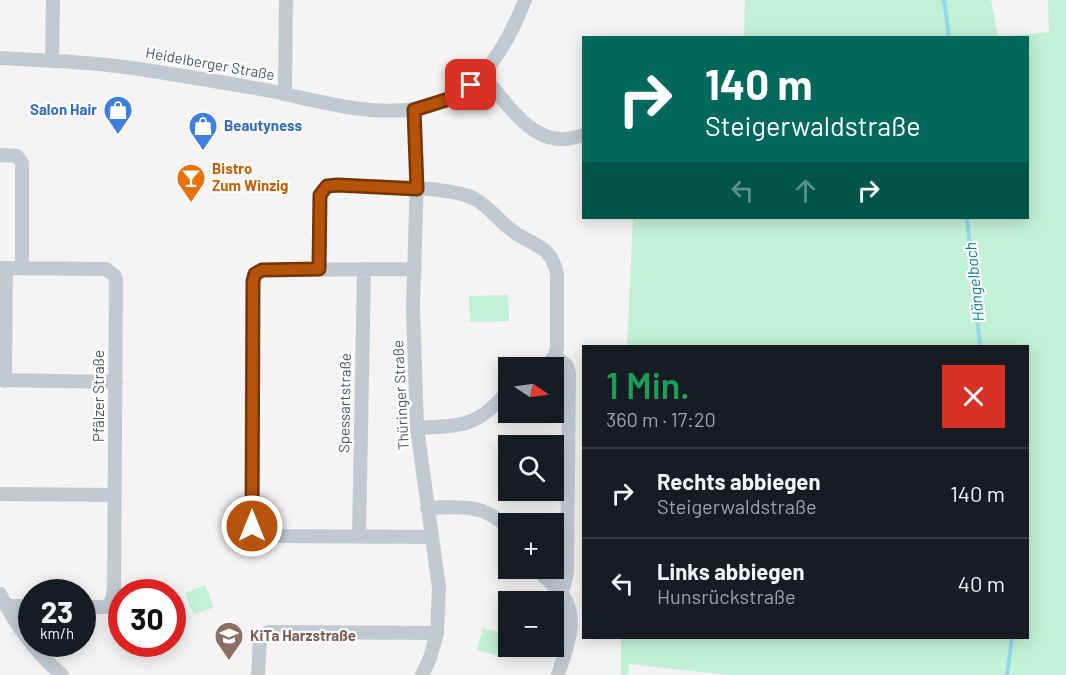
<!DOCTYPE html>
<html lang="de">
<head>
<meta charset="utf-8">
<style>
  :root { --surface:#171b24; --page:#20242c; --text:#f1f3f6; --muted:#9ea1a6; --line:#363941 }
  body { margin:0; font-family:Barlow,sans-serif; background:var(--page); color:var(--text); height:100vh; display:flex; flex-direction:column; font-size:22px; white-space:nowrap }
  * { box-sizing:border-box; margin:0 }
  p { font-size:20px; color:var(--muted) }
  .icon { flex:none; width:33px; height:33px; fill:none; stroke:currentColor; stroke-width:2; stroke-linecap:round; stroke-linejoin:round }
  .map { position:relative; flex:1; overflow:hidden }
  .panel { position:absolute; left:582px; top:345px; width:447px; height:294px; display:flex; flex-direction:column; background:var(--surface); border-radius:0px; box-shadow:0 3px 15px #0003 }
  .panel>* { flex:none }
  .guide { position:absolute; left:582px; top:36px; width:447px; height:183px; border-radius:0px; box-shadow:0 3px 15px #0003; background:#00695c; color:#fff; overflow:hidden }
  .needle { width:39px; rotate:103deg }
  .buttons { position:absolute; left:498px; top:357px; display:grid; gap:12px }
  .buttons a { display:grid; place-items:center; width:66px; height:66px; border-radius:0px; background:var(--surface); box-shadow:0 3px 15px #0003; font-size:30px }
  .speed { position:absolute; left:18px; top:579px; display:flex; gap:12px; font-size:30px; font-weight:700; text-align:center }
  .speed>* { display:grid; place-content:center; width:78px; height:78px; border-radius:50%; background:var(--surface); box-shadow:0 3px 15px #0003; line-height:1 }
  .speed small { font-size:15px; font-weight:400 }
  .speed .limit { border:9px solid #d22; background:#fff; color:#111 }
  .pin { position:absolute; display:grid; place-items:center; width:51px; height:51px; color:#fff; margin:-26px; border-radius:12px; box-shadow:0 3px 9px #0006 }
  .me { position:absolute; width:66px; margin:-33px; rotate:0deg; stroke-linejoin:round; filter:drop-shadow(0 0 4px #0008) }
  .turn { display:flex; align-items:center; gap:21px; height:126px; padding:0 24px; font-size:27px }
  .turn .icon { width:78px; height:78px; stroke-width:2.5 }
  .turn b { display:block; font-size:42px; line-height:51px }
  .lanes { display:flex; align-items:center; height:57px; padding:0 24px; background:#0003; justify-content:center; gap:30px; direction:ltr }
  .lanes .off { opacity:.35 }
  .round { display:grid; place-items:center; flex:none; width:63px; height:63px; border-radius:0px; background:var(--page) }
  .headline { display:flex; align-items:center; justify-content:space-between; height:102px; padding:0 24px }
  h1 { font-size:36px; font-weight:600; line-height:45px; color:#1e9e55 }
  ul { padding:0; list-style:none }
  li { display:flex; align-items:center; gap:18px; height:90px; padding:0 24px; border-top:2px solid var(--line) }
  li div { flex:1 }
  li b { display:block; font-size:22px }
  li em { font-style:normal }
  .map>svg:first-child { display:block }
</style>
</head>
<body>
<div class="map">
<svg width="1066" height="675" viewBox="0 0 1066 675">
  <rect width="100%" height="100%" fill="#f5f3f3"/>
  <path fill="#c3f1d5" d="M745,0H991L998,37L1049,32L1048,0H1066V675H728L629,664L628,675H621V638H1028V346H627L633,218H1028V38L744,37Z
    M508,295L509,321L470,322L469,296Z
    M205,585L214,607L194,615L185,593Z
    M483,628L508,635L503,657L477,650Z"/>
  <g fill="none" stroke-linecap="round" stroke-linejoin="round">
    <path stroke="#90daee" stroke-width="4" d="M944,0L949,38
      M967,218L980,346
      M1007,675L1012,638"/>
    <path stroke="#c1cad2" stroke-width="14" d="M0,58C48,61 97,62 145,70C186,76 226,83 266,90C326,102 391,125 449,99C487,82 511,36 525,0
      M52,61L53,0
      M482,74C502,97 529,142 565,139C571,139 578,136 584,135
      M285,94L286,0
      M414,110L417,178L413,307L417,428L439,588L437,633L430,658L422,675
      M0,155L17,156L22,163V268
      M0,268L106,269L115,276L116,282L114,587L112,600L107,607H82
      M319,269L320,195L327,186L338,185C371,187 448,185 475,199C491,208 501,224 517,234C538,247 551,247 557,274V348L555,356L544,368
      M415,269L262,270L255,274L253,281L252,526L258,533L270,536L432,537
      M555,356L567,366L569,374L567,572L564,586L560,592
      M0,380L116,382
      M5,381L6,268
      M417,428C464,425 476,428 508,391
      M0,494L115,495
      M427,508C461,507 481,503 508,527
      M359,537L364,269
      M537,568C544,578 553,584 560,592C581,615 566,650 558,675
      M0,594C15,624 36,653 62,675
      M6,606H32
      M258,675L260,639L268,632L437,633"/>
  </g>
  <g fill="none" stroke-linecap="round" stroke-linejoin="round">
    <g stroke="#753606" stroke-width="15">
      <path id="route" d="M252,526L253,281L255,274L262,270L319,269L320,195L327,186L338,185L417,189L414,110L452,98L471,85"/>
    </g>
    <use href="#route" stroke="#b45309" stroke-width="10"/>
  </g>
  <defs>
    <g id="shop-pin" transform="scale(1.5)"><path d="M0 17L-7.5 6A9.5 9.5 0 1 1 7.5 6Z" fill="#3f7fe0" stroke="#fff"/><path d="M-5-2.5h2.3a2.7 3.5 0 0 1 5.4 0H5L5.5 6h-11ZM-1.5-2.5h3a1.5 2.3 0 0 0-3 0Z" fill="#fff"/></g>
    <g id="bar-pin" transform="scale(1.5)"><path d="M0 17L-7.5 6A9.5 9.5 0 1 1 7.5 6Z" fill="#e8710a" stroke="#fff"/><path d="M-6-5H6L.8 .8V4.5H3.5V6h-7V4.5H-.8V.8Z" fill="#fff"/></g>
    <g id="school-pin" transform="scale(1.5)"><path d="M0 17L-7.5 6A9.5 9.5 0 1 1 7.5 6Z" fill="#8d6e63" stroke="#fff"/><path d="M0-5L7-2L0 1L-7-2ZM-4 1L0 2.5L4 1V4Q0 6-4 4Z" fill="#fff"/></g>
  </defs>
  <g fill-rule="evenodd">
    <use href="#shop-pin" x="118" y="110"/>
    <use href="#shop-pin" x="203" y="126"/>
    <use href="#bar-pin" x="191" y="178"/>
    <use href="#school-pin" x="229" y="636"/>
  </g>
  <g text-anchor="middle" stroke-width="4.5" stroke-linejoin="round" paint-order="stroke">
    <g font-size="15" fill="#4a5661" stroke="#fff">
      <text transform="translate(210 64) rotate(10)" y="5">Heidelberger Straße</text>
      <text transform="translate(401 395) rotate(-93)" y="5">Thüringer Straße</text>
      <text transform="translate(99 396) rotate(-90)" y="5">Pfälzer Straße</text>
      <text transform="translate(345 403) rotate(-89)" y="5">Spessartstraße</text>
    </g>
    <g font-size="15" font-weight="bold" fill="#366cbe" stroke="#fff" text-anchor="end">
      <text x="97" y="115">Salon Hair</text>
      <text x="224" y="131" text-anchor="start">Beautyness</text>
    </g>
    <g font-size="15" font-weight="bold" fill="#c56008" stroke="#fff" text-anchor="start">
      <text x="212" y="174">Bistro<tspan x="212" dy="17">Zum Winzig</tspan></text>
    </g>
    <g font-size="15" font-weight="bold" fill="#785e54" stroke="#fff" text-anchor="start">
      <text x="250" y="641">KiTa Harzstraße</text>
    </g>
    <g font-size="16" font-style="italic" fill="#0c7c9b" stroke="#fff">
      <text transform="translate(974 282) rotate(-96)" y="6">Hängelbach</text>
    </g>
  </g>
</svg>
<div class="buttons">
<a><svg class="needle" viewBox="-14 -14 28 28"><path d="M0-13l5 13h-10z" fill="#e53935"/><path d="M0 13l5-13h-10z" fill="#9ea1a6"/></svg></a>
<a><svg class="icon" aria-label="search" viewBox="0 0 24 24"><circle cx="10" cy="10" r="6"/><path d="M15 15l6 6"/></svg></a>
<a>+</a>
<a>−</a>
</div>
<div class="speed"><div>23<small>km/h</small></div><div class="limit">30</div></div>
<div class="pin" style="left:471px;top:85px;background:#d93025"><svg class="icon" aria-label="arrive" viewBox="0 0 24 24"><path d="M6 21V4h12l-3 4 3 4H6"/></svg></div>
<svg class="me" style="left:252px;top:526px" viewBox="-20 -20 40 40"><circle r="17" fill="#b45309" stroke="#fff" stroke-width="3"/><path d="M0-11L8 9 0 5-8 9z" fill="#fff"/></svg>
<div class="guide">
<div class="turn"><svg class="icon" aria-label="right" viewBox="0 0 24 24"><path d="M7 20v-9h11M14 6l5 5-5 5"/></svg><div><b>140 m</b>Steigerwaldstraße</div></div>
<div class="lanes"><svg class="icon off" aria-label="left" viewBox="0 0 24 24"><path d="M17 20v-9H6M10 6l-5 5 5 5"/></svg><svg class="icon off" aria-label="ahead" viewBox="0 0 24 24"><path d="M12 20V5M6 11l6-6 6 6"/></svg><svg class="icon" aria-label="right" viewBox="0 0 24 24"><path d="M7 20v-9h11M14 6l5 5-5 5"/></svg></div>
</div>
<section class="panel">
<div class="headline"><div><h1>1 Min.</h1><p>360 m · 17:20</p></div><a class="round" style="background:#d93025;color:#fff"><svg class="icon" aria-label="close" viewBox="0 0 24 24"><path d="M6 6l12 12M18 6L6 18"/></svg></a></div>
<ul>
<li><svg class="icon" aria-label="right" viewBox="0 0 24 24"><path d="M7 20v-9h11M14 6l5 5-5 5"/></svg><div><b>Rechts abbiegen</b><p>Steigerwaldstraße</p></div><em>140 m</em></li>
<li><svg class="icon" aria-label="left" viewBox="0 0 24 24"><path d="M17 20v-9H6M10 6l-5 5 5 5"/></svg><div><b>Links abbiegen</b><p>Hunsrückstraße</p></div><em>40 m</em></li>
</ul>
</section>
</div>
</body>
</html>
